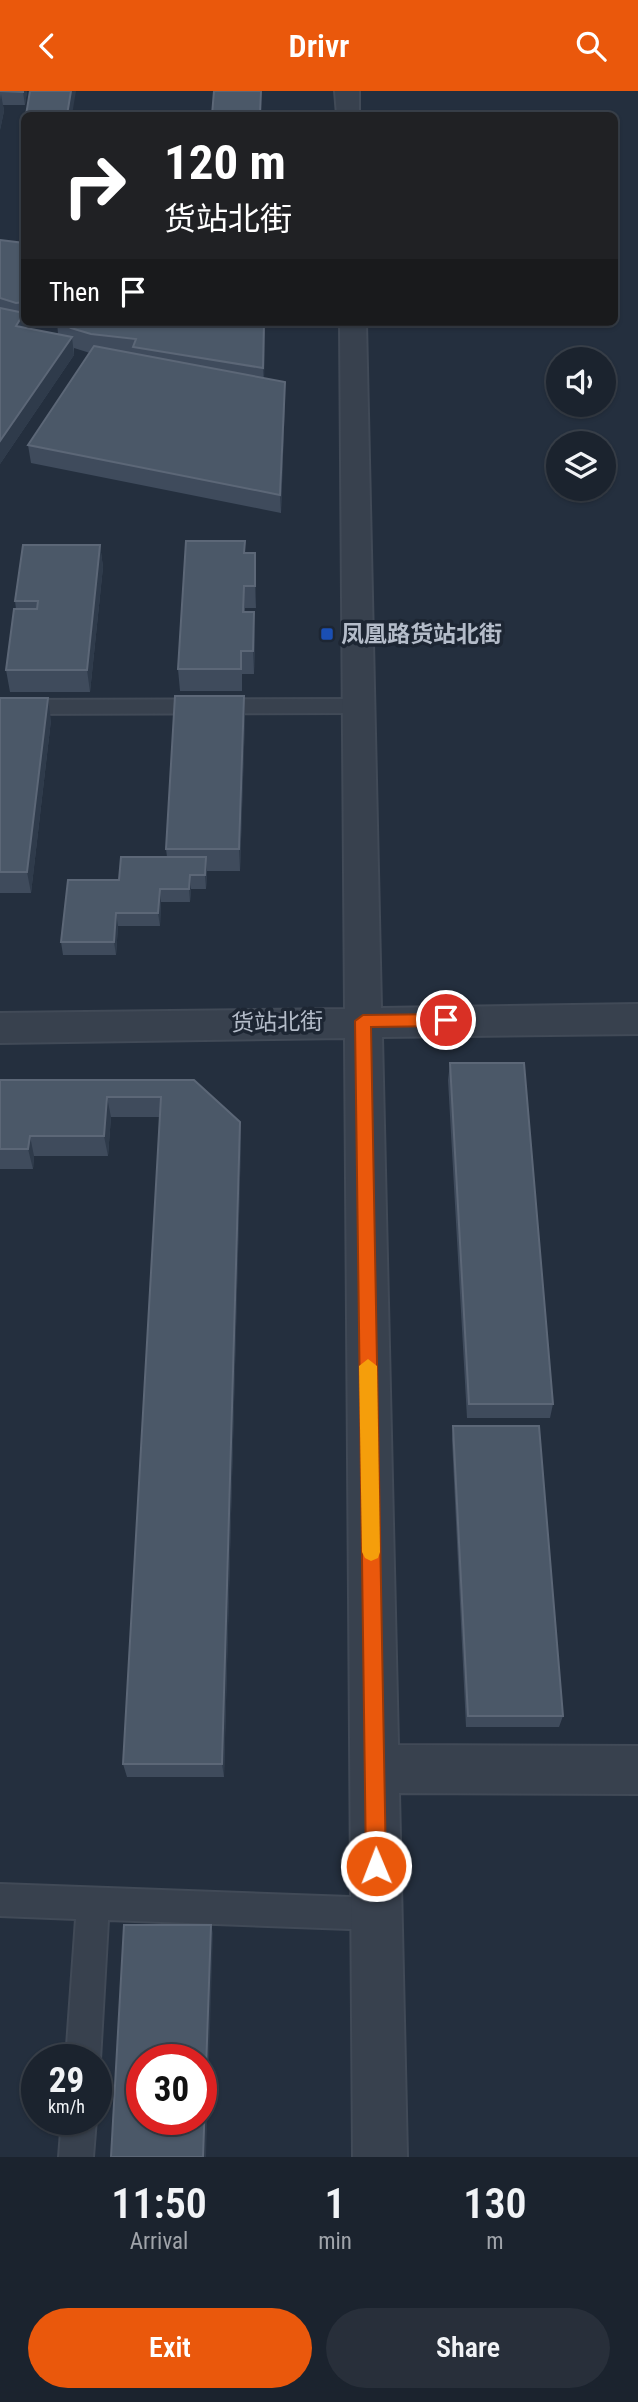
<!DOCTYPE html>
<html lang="en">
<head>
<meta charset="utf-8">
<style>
  :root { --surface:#1b232e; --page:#282f3a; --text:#f1f3f6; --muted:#a0a4aa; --line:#39404a; --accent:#ea580c }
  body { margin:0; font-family:"Roboto Condensed","Noto Sans SC",sans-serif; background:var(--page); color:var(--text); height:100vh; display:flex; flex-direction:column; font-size:26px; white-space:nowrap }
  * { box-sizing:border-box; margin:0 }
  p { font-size:23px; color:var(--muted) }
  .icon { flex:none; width:38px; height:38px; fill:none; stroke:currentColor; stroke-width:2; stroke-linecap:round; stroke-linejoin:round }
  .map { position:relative; height:2066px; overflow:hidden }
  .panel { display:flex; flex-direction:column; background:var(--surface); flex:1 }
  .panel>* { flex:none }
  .banner { position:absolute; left:21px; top:21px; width:597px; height:214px; border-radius:10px; box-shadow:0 2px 5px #0004,0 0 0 2px var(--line); background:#202124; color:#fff; overflow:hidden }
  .tools { position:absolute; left:546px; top:256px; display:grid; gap:14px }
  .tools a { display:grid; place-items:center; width:70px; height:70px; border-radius:50%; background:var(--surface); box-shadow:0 2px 5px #0004,0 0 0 2px var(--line); font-size:35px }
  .speed { position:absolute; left:21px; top:1953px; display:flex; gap:14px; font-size:35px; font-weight:700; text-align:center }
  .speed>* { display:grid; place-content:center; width:91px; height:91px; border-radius:50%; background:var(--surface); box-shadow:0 2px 5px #0004,0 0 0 2px var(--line); line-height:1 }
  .speed small { font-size:18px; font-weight:400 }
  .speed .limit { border:10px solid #d22; background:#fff; color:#111 }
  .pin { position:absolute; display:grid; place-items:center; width:60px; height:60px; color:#fff; margin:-30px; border:4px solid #fff; border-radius:50%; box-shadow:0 2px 7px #0007 }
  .me { position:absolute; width:77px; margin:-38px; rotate:359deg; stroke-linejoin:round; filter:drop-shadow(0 0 5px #0008) }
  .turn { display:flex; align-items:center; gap:24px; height:147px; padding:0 28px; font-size:32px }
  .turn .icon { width:91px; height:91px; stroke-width:2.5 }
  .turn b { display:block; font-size:49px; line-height:60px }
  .then { display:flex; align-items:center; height:66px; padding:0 28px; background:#0003; gap:14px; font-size:26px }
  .eta { display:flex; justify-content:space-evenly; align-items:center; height:119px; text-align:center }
  .eta b { font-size:42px; font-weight:600; line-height:49px }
  .cta { display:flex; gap:14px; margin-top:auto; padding:14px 28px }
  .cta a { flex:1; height:80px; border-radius:42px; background:var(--accent); color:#fff; font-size:28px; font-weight:600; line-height:80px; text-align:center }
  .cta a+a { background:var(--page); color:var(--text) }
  header { display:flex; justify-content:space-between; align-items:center; height:91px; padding:0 28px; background:var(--accent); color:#fff; font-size:32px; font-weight:600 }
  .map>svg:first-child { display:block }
</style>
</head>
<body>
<header><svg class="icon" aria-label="back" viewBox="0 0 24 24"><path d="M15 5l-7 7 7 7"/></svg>Drivr<svg class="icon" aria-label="search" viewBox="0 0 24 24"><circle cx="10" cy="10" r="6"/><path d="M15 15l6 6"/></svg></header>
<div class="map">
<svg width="638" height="2066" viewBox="0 0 638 2066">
  <rect width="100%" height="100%" fill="#242f3e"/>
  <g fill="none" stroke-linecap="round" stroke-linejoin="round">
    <g stroke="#414a57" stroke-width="4">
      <path id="lane" d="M359,608L369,615L359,622L0,623V609Z
        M0,1793L377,1807L388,1812L393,1823L388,1834L377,1839L108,1829L100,1969L96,1977V1969H66L76,1828L0,1825Z
        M62,2028H96L93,2066H59Z"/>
    </g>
    <g stroke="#414a57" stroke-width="4">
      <path id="street" d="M335,0H359V24H337Z
        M340,231H366L381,917L638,913V943L382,946L398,1654L638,1655V1703L399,1702L407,2066H353L345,947L0,952V922L345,918Z"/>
    </g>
    <use href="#lane" fill="#38414e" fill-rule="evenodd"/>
    <use href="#street" fill="#38414e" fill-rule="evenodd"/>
  </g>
  <path fill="#3f4b5c" d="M0,0H27L25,14H3L4,20L0,39Z
    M24,31V69H23L21,51Z
    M0,149L24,152V231H27V237L58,243L57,231H265L264,287L285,291V309L281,422L31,372L28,354L90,262L74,257V264L0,373Z
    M245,450V462H255L256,517H245V521L255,544L254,583H242V600H180L178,578Z
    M100,454L103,476L90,601H10L6,579L16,518L15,510Z
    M0,607L51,629L31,802H0Z
    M245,627L240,780H207L206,798H191L190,811H161L160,835H118L116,864H63L61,851L119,789L167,766L166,758Z
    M450,972L553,1313L550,1327H467L448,989Z
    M0,989H194L240,1031L241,1051L224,1686H127L123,1673L160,1026H111L108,1065H34L33,1078H0Z
    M453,1335L563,1625L559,1636H466L452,1349Z"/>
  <path fill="#2f3b4b" d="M23,0H27L25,14L23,1Z
    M71,0H76L72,24H67Z
    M1,3L4,20L0,39V9Z
    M24,223V231H27L28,240L16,235Z
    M264,231H265L264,297L263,277Z
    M72,246L74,264L0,373V350Z
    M285,291V309L281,422L280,404Z
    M100,454L103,476L90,601L87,579Z
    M255,462L256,485V517L255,495Z
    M254,521L255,544L254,583L253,560Z
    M244,605L245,627L240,780L239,758Z
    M48,607L51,629L31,802L27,781Z
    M206,766L207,780L206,798L205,784Z
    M190,784L191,798L190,811L189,798Z
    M160,798L161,811L160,835L158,822Z
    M116,822L118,835L116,864L114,851Z
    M107,1006L111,1026L108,1065L104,1045Z
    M240,1031L241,1051L224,1686L222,1673Z
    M30,1045L34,1065L33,1078L28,1058Z
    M211,1834L213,1842L206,2066H203Z"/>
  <path fill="#4b5868" stroke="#5c6777" stroke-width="2" fill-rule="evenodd" d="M0,0H23V1Z
    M30,0H71L67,24H26Z
    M214,0H261L260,24H212Z
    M24,31V51H21Z
    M0,149L24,152V211L16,212L0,207Z
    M0,217L24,222L16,235L72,246L0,350Z
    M61,231H264L263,277L133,256L136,248L91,243L71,237Z
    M94,255L285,291L280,404L28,354Z
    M186,450H245L244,462H255V495H244L243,521H254L253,560H241V578H178Z
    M23,454H100L87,579H6L14,518H37L38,510H15Z
    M175,605H244L239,758H166Z
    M0,607H48L27,781H0Z
    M121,766H206L205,784H190L189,798H160L158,822H116L114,851H61L68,789H119Z
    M450,972H524L553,1313H469Z
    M0,989H194L240,1031L222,1673H123L161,1006H107L104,1045H30L28,1058H0Z
    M453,1335H539L563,1625H468Z
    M124,1834H211L203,2066H111ZM142,1969H201V2028H142Z"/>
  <path fill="#ea580c" stroke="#983908" stroke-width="2" d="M446,923L453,929L446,935L371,936L386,1775L383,1782L376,1785L369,1782L366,1775L355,930L363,924Z"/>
  <path fill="#f59e0b" d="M368,1268L377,1275L380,1461L378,1467L371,1470L365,1467L362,1461L359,1275Z"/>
  <rect fill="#1a4fb4" stroke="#1d2633" stroke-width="2.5" x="320" y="536" width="14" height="14" rx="3.5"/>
  <g text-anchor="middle" stroke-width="7" stroke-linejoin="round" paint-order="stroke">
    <g font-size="23" font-weight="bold" fill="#b4bcc9" stroke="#1d2633" text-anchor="start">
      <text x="341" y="551">凤凰路货站北街</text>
    </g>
    <g font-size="23" fill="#b4bcc9" stroke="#1d2633">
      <text transform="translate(277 931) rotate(-1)" y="8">货站北街</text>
    </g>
  </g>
</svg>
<div class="tools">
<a><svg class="icon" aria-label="sound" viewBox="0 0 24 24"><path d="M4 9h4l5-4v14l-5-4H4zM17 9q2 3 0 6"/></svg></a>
<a><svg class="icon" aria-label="layers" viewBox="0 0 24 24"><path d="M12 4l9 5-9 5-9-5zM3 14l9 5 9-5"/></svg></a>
</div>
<div class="speed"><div>29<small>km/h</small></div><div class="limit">30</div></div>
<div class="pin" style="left:446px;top:929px;background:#d93025"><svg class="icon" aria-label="arrive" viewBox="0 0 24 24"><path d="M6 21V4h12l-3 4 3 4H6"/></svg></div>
<svg class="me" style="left:376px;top:1775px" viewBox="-20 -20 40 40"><circle r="17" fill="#ea580c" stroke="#fff" stroke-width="3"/><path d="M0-11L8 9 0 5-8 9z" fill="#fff"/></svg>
<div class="banner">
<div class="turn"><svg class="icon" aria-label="right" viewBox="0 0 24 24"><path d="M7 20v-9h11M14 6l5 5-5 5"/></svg><div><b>120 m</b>货站北街</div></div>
<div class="then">Then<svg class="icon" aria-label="arrive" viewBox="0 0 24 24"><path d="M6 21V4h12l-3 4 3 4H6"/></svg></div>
</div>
</div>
<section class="panel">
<div class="eta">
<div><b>11:50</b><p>Arrival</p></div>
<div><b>1</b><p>min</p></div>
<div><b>130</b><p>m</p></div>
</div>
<div class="cta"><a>Exit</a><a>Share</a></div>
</section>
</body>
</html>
